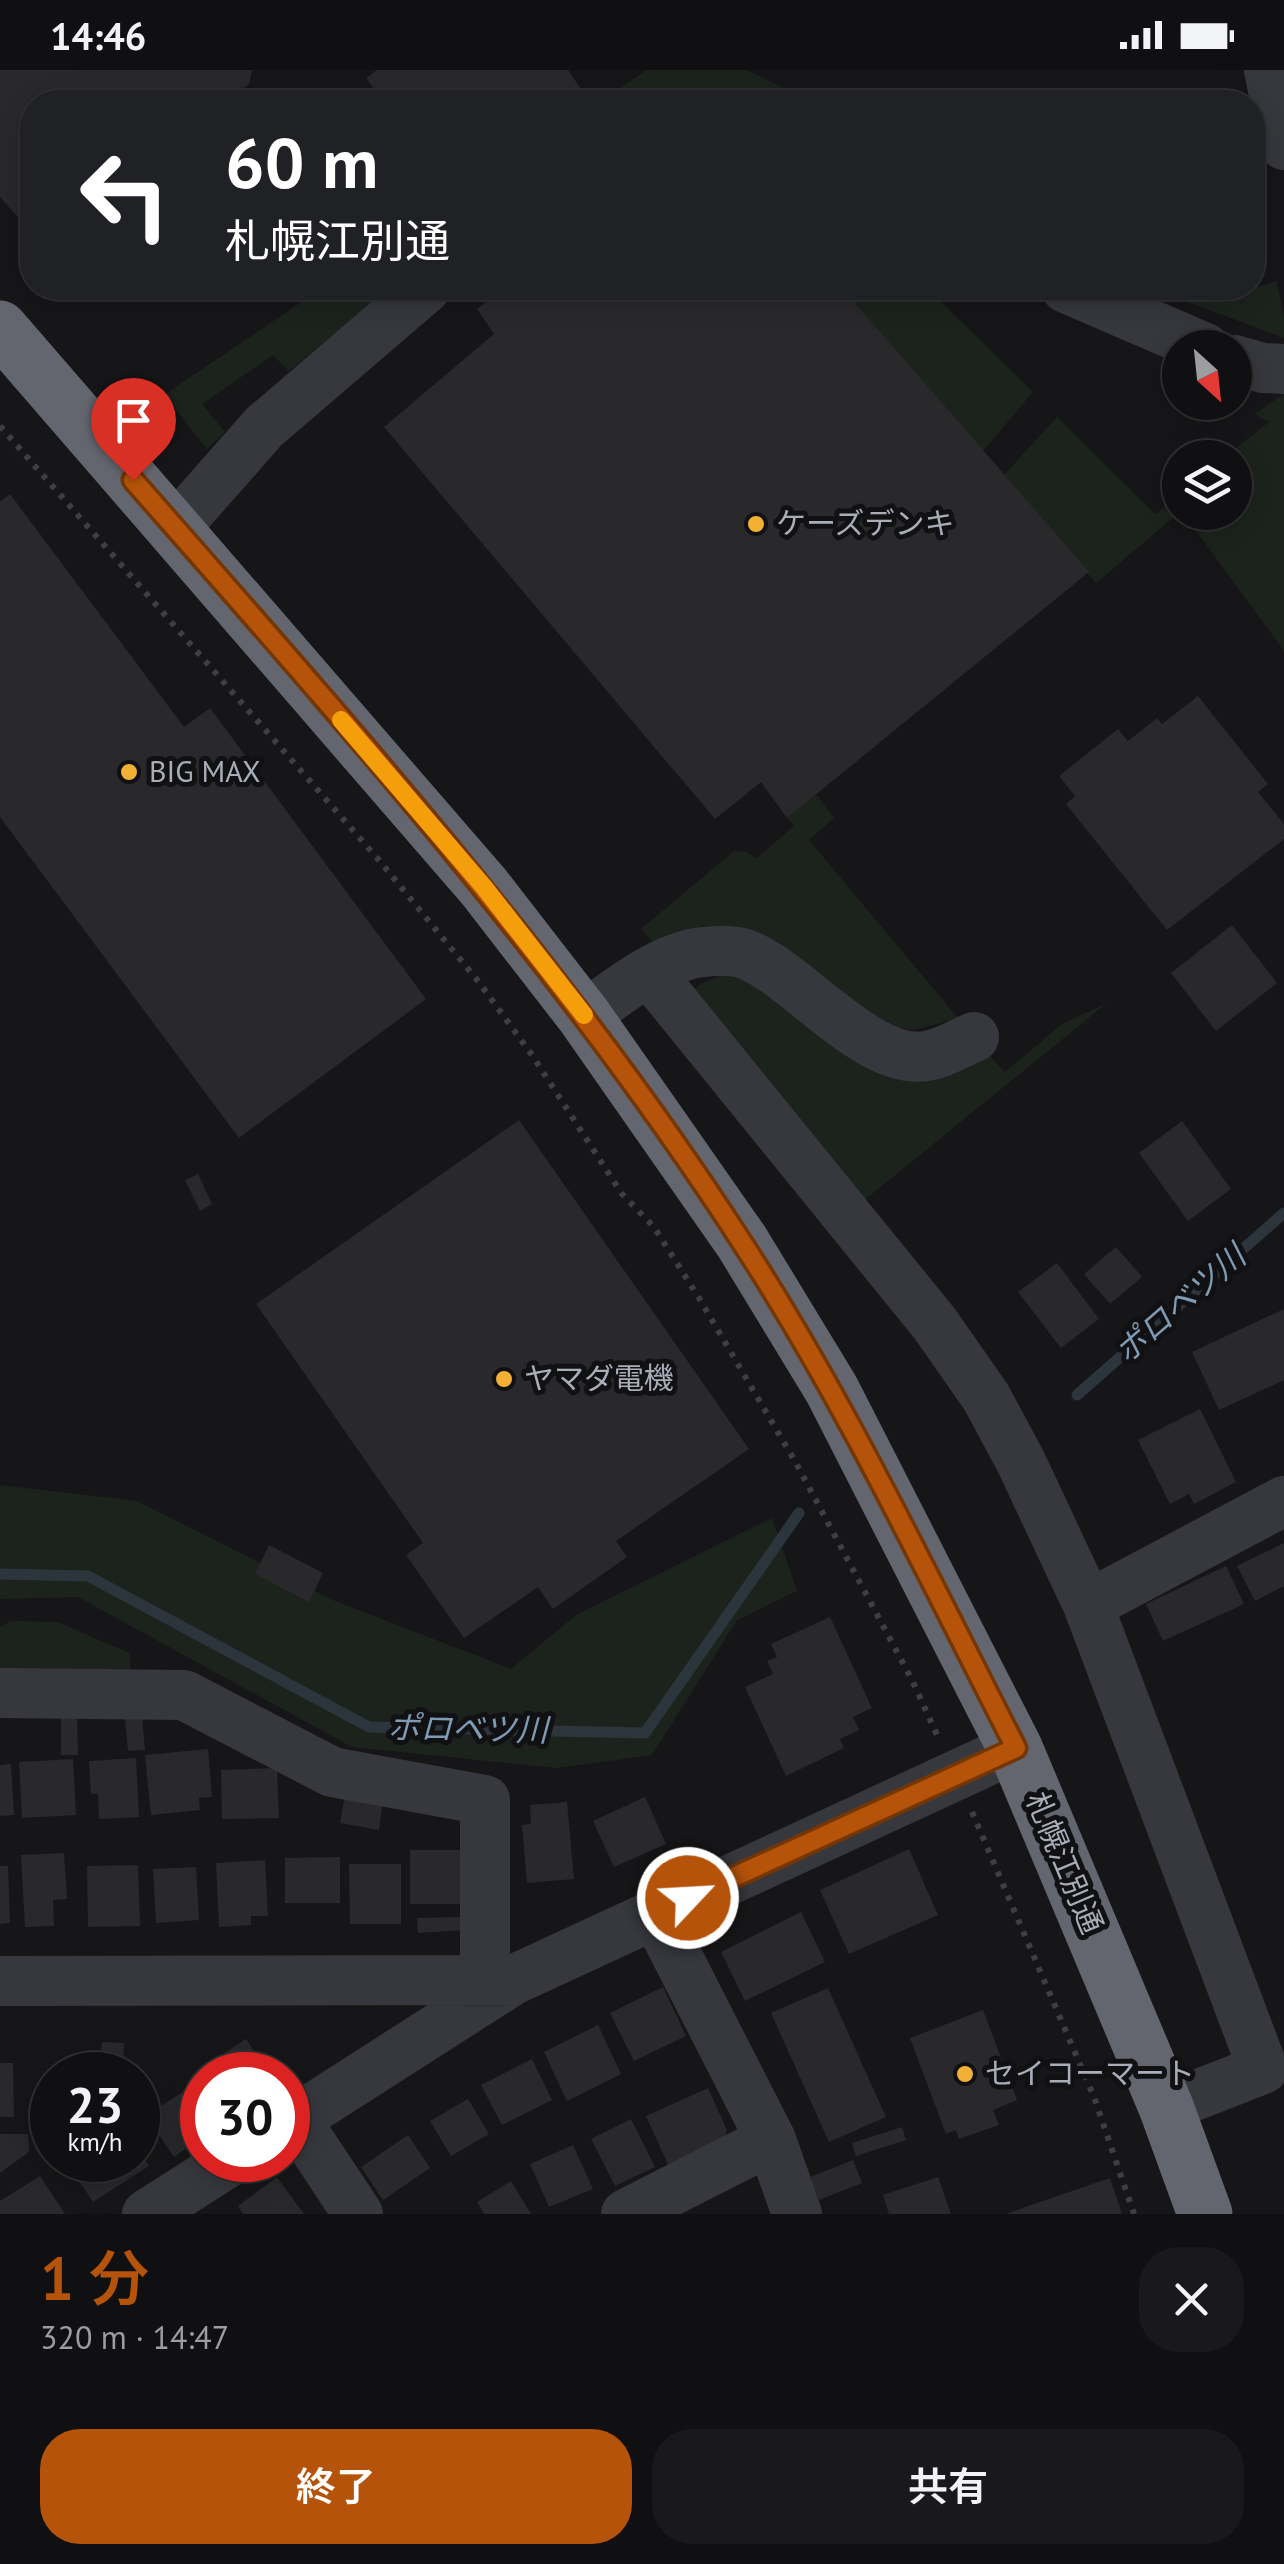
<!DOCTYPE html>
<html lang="ja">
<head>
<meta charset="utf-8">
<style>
  :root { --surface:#101012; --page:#19191b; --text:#f1f3f6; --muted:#9c9d9f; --line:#303032; --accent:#b45309 }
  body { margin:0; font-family:"PT Sans","Noto Sans JP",sans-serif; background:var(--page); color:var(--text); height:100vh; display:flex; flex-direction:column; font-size:38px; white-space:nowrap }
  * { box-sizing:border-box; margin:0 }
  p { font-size:32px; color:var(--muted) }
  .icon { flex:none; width:55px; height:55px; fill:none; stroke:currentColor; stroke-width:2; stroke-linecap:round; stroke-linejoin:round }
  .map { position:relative; height:2144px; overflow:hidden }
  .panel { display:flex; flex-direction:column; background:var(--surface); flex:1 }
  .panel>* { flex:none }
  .top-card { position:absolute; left:20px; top:20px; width:1245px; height:210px; border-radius:40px; box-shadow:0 5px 25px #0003,0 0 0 2px var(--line); background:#202124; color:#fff; overflow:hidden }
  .needle { width:65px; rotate:153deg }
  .fabs { position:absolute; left:1162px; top:260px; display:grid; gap:20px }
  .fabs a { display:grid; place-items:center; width:90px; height:90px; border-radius:50%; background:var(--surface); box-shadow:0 5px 25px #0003,0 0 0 2px var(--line); font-size:50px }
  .speed { position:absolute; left:30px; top:1982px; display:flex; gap:20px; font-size:50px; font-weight:700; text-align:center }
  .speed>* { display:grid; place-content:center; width:130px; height:130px; border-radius:50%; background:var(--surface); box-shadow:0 5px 25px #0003,0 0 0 2px var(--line); line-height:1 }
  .speed small { font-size:25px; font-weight:400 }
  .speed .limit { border:15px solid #d22; background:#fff; color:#111 }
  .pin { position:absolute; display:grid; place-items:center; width:85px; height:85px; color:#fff; margin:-102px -42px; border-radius:50% 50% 50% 0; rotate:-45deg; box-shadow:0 0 10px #0007 }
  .pin .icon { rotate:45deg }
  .me { position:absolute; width:110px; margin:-55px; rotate:65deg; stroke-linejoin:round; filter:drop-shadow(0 0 8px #0008) }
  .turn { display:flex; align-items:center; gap:35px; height:210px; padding:0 40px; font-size:45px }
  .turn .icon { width:130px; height:130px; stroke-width:2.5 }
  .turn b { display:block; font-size:70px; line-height:85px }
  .round { display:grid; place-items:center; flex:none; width:105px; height:105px; border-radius:40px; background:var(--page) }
  .headline { display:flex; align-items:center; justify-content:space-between; height:170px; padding:0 40px }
  h1 { font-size:60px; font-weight:600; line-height:75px; color:var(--accent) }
  .action { display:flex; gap:20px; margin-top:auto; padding:20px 40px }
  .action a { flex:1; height:115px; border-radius:40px; background:var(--accent); color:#fff; font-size:40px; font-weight:600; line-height:115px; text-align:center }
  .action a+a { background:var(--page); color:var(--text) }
  .status { display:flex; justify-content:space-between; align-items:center; height:70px; padding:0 50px; background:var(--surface); direction:ltr }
  .status svg { height:28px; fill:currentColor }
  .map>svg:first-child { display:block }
</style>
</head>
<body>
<div class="status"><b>14:46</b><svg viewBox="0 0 49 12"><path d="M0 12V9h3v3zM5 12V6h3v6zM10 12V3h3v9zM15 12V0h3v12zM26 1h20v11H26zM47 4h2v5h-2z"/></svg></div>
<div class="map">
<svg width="1284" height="2144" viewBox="0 0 1284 2144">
  <rect width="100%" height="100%" fill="#161618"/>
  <path fill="#1c231d" d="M647,0H747L814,32H599Z
    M1277,211L1284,247V268L1150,218H1252Z
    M322,218H390L289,301L273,285L202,334L225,362L207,379L164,325Z
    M842,218H927L1033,322L983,381Z
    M1284,324V581L1183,443L1235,442V388L1225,387L1269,352L1254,344Z
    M1057,347L1155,444L1180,425V442L1096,513L1004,405Z
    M816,724L834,748L809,770L958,948L915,960L881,955L743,860L702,856L659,879L641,859L734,781L747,782L756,789L794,756L787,748Z
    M747,902L799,933L986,981L1005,1002L1062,954L1107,933L856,1137L687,925C705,909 723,903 747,902Z
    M0,1415L137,1431L335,1531L511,1599L576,1545L772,1448L797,1521L737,1550L652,1685L557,1698L352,1677L78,1527L0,1529Z
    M11,1551L58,1552L129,1583L131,1604L0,1608V1557Z"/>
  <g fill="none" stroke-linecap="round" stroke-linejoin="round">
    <path stroke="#2c353c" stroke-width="11" d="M1077,1325L1284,1143
      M0,1504L88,1506L369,1657L645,1663L799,1443"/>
  </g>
  <path fill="#29292c" d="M0,0H252L249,14L226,32H32V163L0,127Z
    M377,0H568L590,32H383L366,8Z
    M503,218H842L1089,502L787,748L761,712L715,749L384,357L494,264L477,239Z
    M10,424L184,657L210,638L426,929L239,1068L0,747V432Z
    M1198,626L1268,714L1258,722L1284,754V769L1167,860L1066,734L1075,726L1059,706L1118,659L1128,671L1157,648L1162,654Z
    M1232,855L1277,913L1216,961L1171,903Z
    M519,1050L749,1379L616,1471L627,1487L553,1539L538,1517L464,1568L406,1485L423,1473L256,1234Z
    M1182,1051L1231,1119L1188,1151L1139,1083Z
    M198,1104L212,1134L200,1141L185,1110Z
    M1116,1177L1142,1207L1110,1234L1084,1204Z
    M1057,1193L1099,1249L1061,1278L1018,1222Z
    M1284,1239V1310L1219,1340L1192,1282Z
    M1200,1339L1236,1412L1194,1434L1189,1424L1170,1434L1138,1370Z
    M1284,1473V1516L1255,1531L1237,1496Z
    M269,1475L323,1503L309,1532L255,1504Z
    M1226,1496L1244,1534L1163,1571L1146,1534Z
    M830,1547L872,1638L853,1647L859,1660L840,1669L844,1678L786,1706L745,1617L773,1604L767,1591L777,1587L771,1574Z
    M61,1646H77L78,1685H61Z
    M142,1646L145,1680L128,1681L125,1648Z
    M208,1679L212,1727L199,1728L200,1740L151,1745L145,1685Z
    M136,1688L139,1747L99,1749L98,1724H91L89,1691Z
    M73,1689L76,1745L22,1748L19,1692Z
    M11,1694L14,1745L0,1746V1695Z
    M277,1698L279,1748L222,1749L221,1700Z
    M345,1724L383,1730L379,1760L340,1753Z
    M645,1727L666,1774L614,1797L593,1751Z
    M567,1732L574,1809L527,1813L522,1755L531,1754L530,1735Z
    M909,1779L938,1845L849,1884L820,1820Z
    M410,1780H462V1834H410Z
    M64,1783L67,1829L53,1830L54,1856L25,1857L21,1785Z
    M340,1787V1833H285V1788Z
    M265,1790L268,1846H251V1855L219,1857L216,1793Z
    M349,1794H401V1854H350Z
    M138,1795L140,1856L88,1857L87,1796Z
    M0,1796H8L10,1853L0,1854Z
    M196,1797L199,1850L156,1853L153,1799Z
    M801,1842L825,1892L745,1931L721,1882Z
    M465,1847V1860L418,1863L417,1848Z
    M663,1917L686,1966L634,1991L610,1943Z
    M828,1918L886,2047L829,2072L771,1943Z
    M983,1940L1017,2030L993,2040L999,2055L959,2069L956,2060L946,2064L910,1968Z
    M598,1955L621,2004L567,2031L544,1982Z
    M246,1969L269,2005H203L200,1999Z
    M102,1972L124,1973L123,2004L100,2003Z
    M532,1989L552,2030L502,2055L481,2015Z
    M0,1993H13L14,2047H0Z
    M39,2013H52V2054H38Z
    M193,2015L202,2029V2067L174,2087L146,2046Z
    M708,2018L727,2060L722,2074L669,2097L646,2046Z
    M468,2029L489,2064L451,2086L430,2051Z
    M631,2049L655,2097L615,2116L591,2069Z
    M902,2057L906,2070L856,2086L852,2073Z
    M0,2064H28L29,2082L0,2103Z
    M408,2065L430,2098L383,2130L361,2097Z
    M573,2075L593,2119L549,2137L530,2094Z
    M138,2078L149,2096L93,2132L65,2090H138Z
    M853,2090L862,2113L819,2130L810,2107Z
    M40,2106L65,2144H0V2131Z
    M277,2107L304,2144H243L238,2136Z
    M938,2107L951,2144H889L883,2125Z
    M1110,2108L1122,2144H1008V2143Z
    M511,2111L531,2144H484L477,2132Z"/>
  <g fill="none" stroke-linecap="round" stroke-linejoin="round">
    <path stroke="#3d3f44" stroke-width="6" stroke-dasharray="5 8" stroke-linecap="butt" d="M0,356L378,789L478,911L532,985L622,1124L654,1157L699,1228L796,1393L912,1610L938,1667
      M972,1742L1094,2027L1134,2144"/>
    <path stroke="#37383d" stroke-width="50" d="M1269,0L1284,75
      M1066,218L1205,278
      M1235,290L1263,298L1284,299
      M175,458L264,357L426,218
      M649,902L935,1254L986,1327L1021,1392L1088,1535L1263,1999L1166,2037
      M584,946C617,923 651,894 691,884C704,881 733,879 745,884C798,903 871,1001 931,985C945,982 960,973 974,967
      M1088,1535L1284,1431
      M0,1623L184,1625L332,1702L485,1730V1910
      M655,1843L771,2070L797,2144
      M0,1911L513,1910
      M295,2049L358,2144
      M288,2054L513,1910L1015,1678
      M147,2144L232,2090
      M626,2144L771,2070"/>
    <path stroke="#63666e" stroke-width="55" d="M0,258L484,817L584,946L742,1172L832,1320L1015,1678L1166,2037L1205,2144"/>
  </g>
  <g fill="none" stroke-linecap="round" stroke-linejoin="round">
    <g stroke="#753606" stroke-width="25">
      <path id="route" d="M133,410C347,654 564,897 741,1171C846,1332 928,1507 1016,1678L688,1828"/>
    </g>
    <use href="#route" stroke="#b45309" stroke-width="18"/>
    <path stroke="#f59e0b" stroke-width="18" d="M341,650L484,817L584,945"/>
  </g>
  <g fill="#f2b134" stroke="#111113" stroke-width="4">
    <circle cx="756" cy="454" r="10"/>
    <circle cx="129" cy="702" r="10"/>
    <circle cx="504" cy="1309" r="10"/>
    <circle cx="965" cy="2004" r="10"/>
  </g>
  <g text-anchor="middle" stroke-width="10" stroke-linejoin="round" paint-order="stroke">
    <g font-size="30" fill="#a8adb8" stroke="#111113" text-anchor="start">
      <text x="776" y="464">ケーズデンキ</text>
      <text x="149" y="712">BIG MAX</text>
      <text x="524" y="1319">ヤマダ電機</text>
      <text x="985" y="2014">セイコーマート</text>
    </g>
    <g font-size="30" fill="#a8adb8" stroke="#111113">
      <text transform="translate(1064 1793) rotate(67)" y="10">札幌江別通</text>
    </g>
    <g font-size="32" font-style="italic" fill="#7f9bb3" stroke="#111113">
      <text transform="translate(1180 1234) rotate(-41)" y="11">ポロベツ川</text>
      <text transform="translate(468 1659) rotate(1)" y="11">ポロベツ川</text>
    </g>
  </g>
</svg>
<div class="fabs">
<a><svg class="needle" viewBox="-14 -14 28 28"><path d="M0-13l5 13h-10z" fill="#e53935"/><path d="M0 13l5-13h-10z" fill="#9c9d9f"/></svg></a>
<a><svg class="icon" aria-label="layers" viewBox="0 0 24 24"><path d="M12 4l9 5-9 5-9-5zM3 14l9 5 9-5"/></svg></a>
</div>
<div class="speed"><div>23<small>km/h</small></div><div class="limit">30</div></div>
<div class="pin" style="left:133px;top:410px;background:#d93025"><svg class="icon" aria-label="arrive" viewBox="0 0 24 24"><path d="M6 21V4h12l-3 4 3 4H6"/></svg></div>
<svg class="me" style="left:688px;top:1828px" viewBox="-20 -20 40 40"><circle r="17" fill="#b45309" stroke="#fff" stroke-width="3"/><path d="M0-11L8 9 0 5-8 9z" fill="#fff"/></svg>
<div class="top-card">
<div class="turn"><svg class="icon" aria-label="left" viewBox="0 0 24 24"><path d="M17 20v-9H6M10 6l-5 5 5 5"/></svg><div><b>60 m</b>札幌江別通</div></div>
</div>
</div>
<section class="panel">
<div class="headline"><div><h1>1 分</h1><p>320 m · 14:47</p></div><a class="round"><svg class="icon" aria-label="close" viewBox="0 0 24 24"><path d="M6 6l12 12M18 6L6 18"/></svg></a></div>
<div class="action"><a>終了</a><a>共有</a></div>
</section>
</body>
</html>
